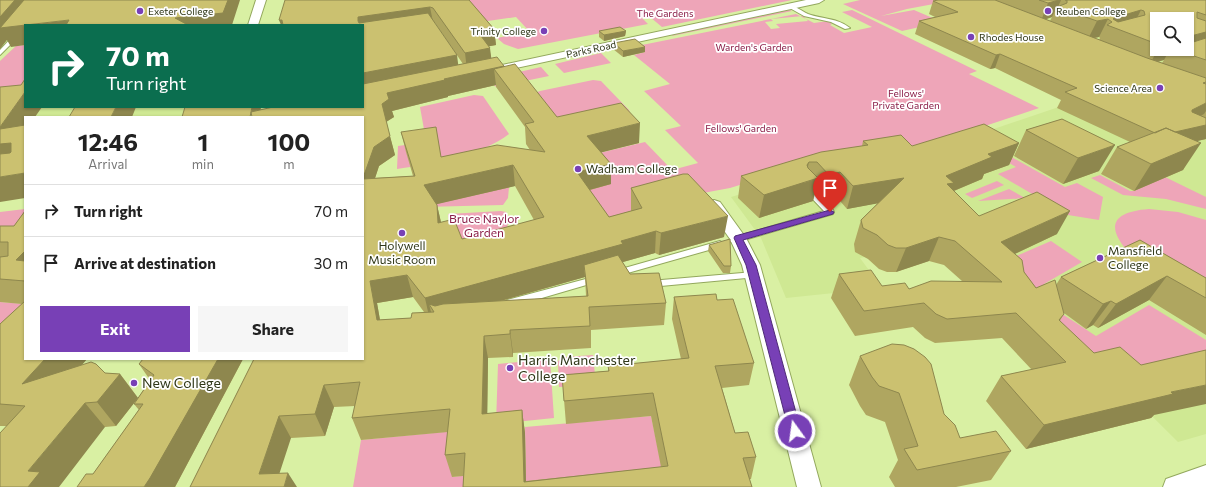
<!DOCTYPE html>
<html lang="en">
<head>
<meta charset="utf-8">
<style>
  :root { --surface:#fff; --page:#f6f6f6; --text:#222; --muted:#767676; --line:#e0e0e0; --accent:#7840b6 }
  body { margin:0; font-family:Commissioner,sans-serif; background:var(--page); color:var(--text); height:100vh; display:flex; flex-direction:column; font-size:15px; white-space:nowrap }
  * { box-sizing:border-box; margin:0 }
  p { font-size:13px; color:var(--muted) }
  .icon { flex:none; width:22px; height:22px; fill:none; stroke:currentColor; stroke-width:2; stroke-linecap:round; stroke-linejoin:round }
  .map { position:relative; flex:1; overflow:hidden }
  .sheet { position:absolute; left:24px; top:116px; width:340px; height:244px; display:flex; flex-direction:column; background:var(--surface); border-radius:0px; box-shadow:0 1px 3px #0004 }
  .sheet>* { flex:none }
  .hud { position:absolute; left:24px; top:24px; width:340px; height:84px; border-radius:0px; box-shadow:0 1px 3px #0004; background:#0b6e4f; color:#fff; overflow:hidden }
  .fabs { position:absolute; left:1150px; top:12px; display:grid; gap:8px }
  .fabs a { display:grid; place-items:center; width:44px; height:44px; border-radius:0px; background:var(--surface); box-shadow:0 1px 3px #0004; font-size:20px }
  .pin { position:absolute; display:grid; place-items:center; width:34px; height:34px; color:#fff; margin:-41px -17px; border-radius:50% 50% 50% 0; rotate:-45deg; box-shadow:0 0 4px #0007 }
  .pin .icon { rotate:45deg }
  .me { position:absolute; width:44px; margin:-22px; rotate:346deg; stroke-linejoin:round; filter:drop-shadow(0 0 3px #0008) }
  .turn { display:flex; align-items:center; gap:14px; height:84px; padding:0 16px; font-size:18px }
  .turn .icon { width:52px; height:52px; stroke-width:2.5 }
  .turn b { display:block; font-size:28px; line-height:34px }
  .eta { display:flex; justify-content:space-evenly; align-items:center; height:68px; text-align:center }
  .eta b { font-size:24px; font-weight:700; line-height:28px }
  .button { display:flex; gap:8px; margin-top:auto; padding:8px 16px }
  .button a { flex:1; height:46px; border-radius:0px; background:var(--accent); color:#fff; font-size:16px; font-weight:700; line-height:46px; text-align:center }
  .button a+a { background:var(--page); color:var(--text) }
  ul { padding:0; list-style:none }
  li { display:flex; align-items:center; gap:12px; height:52px; padding:0 16px; border-top:1px solid var(--line) }
  li div { flex:1 }
  li b { display:block; font-size:15px }
  li em { font-style:normal }
  .map>svg:first-child { display:block }
</style>
</head>
<body>
<div class="map">
<svg width="1206" height="487" viewBox="0 0 1206 487">
  <rect width="100%" height="100%" fill="#d9f0a3"/>
  <path fill="#cfe893" fill-rule="evenodd" d="M981,0H1206V434L1178,442L1018,283L971,234L860,258L882,288L786,298L761,238L731,197L875,153L914,156L1094,95ZM1157,19H1187V49H1157Z
    M25,35V107H260L256,117H25L0,163V61L16,46Z"/>
  <path fill="#eea5b8" fill-rule="evenodd" d="M463,0H792L662,27L650,17L642,18L648,24L518,49L504,44L497,38L529,31L516,17L481,22Z
    M860,0H955L907,9L881,16L914,10L942,22L902,31L843,4Z
    M788,9L792,11L672,36L674,33Z
    M852,10L977,71L969,74L1039,108L910,151L872,144L730,188L687,196L632,212L599,225L578,193L587,156L645,142L672,170L698,163L665,130L681,126L644,91L670,84L634,55L645,52L637,46L796,14L814,23L828,21L832,24L830,25L844,33L872,27L842,12ZM803,16L808,21L776,24L780,28L771,29L765,22L773,21L771,19Z
    M25,45V106L0,112V61L16,46Z
    M601,53L611,63L564,73L555,64Z
    M541,67L549,76L496,87L489,79Z
    M593,80L601,81L629,110L630,113L565,128L535,93L540,91Z
    M474,95L483,96L509,134C483,155 430,164 397,169L398,146L412,144L425,135L420,107Z
    M1006,154L1065,187L1077,183L1103,197L1099,220L1068,215L998,174L1016,167L999,157Z
    M1100,175L1130,191H1134L1165,177L1206,197V209L1166,199L1123,195L1091,178Z
    M997,181L1004,185L972,198L965,194Z
    M509,187L508,198L503,205L423,207Z
    M1009,189L1025,198L978,201Z
    M25,209V226L0,243V212Z
    M1149,209L1178,212L1206,220V292L1132,256C1105,228 1110,212 1149,209Z
    M501,211L506,212L509,218L506,233L462,239L452,237L448,214Z
    M1051,241L1082,262L1044,284L1050,306L1096,336L1149,305L1206,340V357L1117,380L1086,350L1026,284L1014,257Z
    M0,302L25,304L0,369Z
    M593,355L596,385L559,387L558,361L565,357Z
    M550,359L554,418L496,424L498,364Z
    M651,416L666,487H526L525,427Z
    M454,431L452,477L470,475L469,487H353L361,440Z"/>
  <g fill="none" stroke-linecap="round" stroke-linejoin="round">
    <g stroke="#93a85d" stroke-width="2">
      <path id="lane" d="M788,5C795,5 801,11 808,14C822,19 838,18 850,28L845,29L831,22L804,16L788,7Z
        M14,35L19,36L0,55V50Z
        M804,186H810L833,210L834,212L833,214L737,242H731L730,240L731,238L824,211L804,190L803,188Z
        M720,241L725,244L723,246L617,276L612,273L614,271Z
        M754,272L759,275L757,277L650,287L647,286L645,284L647,282L650,281Z
        M597,276L602,279L600,281L511,307L507,306L506,303L507,300Z"/>
    </g>
    <g stroke="#93a85d" stroke-width="2">
      <path id="street" d="M256,0H266L258,25H248Z
        M806,0H824L819,3L493,73L489,72L487,70L489,68L493,67Z
        M714,200L720,202L746,238L760,265L821,487H797L742,265L730,239L706,205L708,202Z
        M1206,465V487H1163L1166,479Z"/>
    </g>
    <use href="#lane" fill="#fff" fill-rule="evenodd"/>
    <use href="#street" fill="#fff" fill-rule="evenodd"/>
  </g>
  <path fill="#afa660" fill-rule="evenodd" d="M469,0L494,29L496,45L489,46L491,58L504,67L557,117L639,143L601,152L611,164V184L590,190L609,217L631,211V188L724,237L659,255L655,253L623,262V263L630,274L666,303L664,325L591,330V348L513,353V357L488,358L487,414L522,410L525,433L526,481L661,467L651,416L566,424L562,375L608,371V366L681,359L672,319L674,297L717,300L754,363L749,385L722,388L735,433L756,457L751,479L463,487V476L452,477L445,455L448,432L361,440L352,418L355,406L334,407L325,436L291,438L190,487L254,359H363V117L261,110L363,107V25H281ZM434,22L435,23L463,64L458,65ZM496,85V87L525,127L526,144L530,150L441,157L401,132L406,152L413,176L375,178L379,166L395,155L386,122L394,117L392,111L448,97V96ZM515,186L534,220L462,239L441,222L437,205L436,204ZM585,277L586,296L501,301ZM413,297L424,312L411,318L380,320L377,303Z
    M938,0H1206V139L1196,141L1183,170L1134,191L1101,174L1117,147L1130,142L1057,108L1061,100L995,68L990,69L915,34L919,21L935,17L929,14L933,1ZM1052,17L1050,21L1046,19ZM1157,19L1187,49H1157ZM1099,37L1100,38L1099,40L1094,38ZM1164,60L1162,63L1158,61Z
    M599,31H626L625,36L604,41L599,37Z
    M614,43L645,52L623,57L613,49Z
    M1062,119L1099,171L1063,184L1014,156L1026,130Z
    M863,141L912,146L1019,143L1009,165L984,174L982,179L954,191L979,216L1057,234L1015,254L1024,272L1036,288L1056,285L1061,277L1140,240L1206,278V335L1149,300L1098,328L1093,325L1086,329L1064,313L1060,321L1154,415L1151,418L1026,449L986,401L1001,376L1032,370L1002,338L935,343L925,338L913,327L855,336L831,298L839,274L882,286L909,289L962,281L944,265L929,261L896,272H887L879,269L868,259L855,252L854,244L861,220L878,203L847,209L834,194L823,198L816,190L813,201L759,218L738,198L741,176L862,146Z
    M25,211V359H87L81,366L105,373L120,374L138,398L116,426L105,427L0,426V324L22,304L0,302V226H14Z
    M709,245L731,266L730,273H723L708,251Z
    M860,356L944,414L960,438L1011,451L991,480L956,487H895L889,477L898,460L885,422L866,415L860,406L849,385Z
    M143,359H243L175,487L93,474L139,410L134,404L150,380L139,364Z"/>
  <path fill="#8e874e" d="M0,0H60L25,25V45L11,47L7,40L0,49Z
    M228,0H240L232,25H177L175,18Z
    M1059,0H1061L1058,7H1057L1052,17L1041,21L1048,3Z
    M430,7L433,22L363,32L358,21V17Z
    M1141,10L1132,28L1110,26L1114,18Z
    M1108,19L1099,37L1088,39L1097,21Z
    M69,20L72,25H27Z
    M279,20H282L283,25H281Z
    M494,29L496,45L480,48L478,32Z
    M626,31L625,36L604,41V35Z
    M1206,32V47L1187,49V37Z
    M645,47V52L623,57V51Z
    M490,48L492,64L467,70L465,53Z
    M1158,49H1170L1164,60L1150,64Z
    M1000,54L995,68L990,69L996,55Z
    M457,55L459,71L363,91V73Z
    M504,66L506,82L494,69L496,85L448,96V97L392,111L394,117L386,122L382,104L387,93L444,79Z
    M25,92V107H42L35,117H25V133L0,167V127Z
    M1206,103V111L1204,114L1182,126L1192,110Z
    M116,107H136L132,117H111Z
    M252,107H261L260,117L251,112Z
    M640,123L639,143L587,156V136Z
    M1206,125V139L1151,152L1161,135Z
    M390,136L395,155L379,166L363,215V178L374,147Z
    M1019,143L1009,165L984,174L982,179L951,192L945,206L946,176L988,154Z
    M1201,143L1183,170L1134,191L1151,164Z
    M1115,145L1099,171L1063,184L1078,158Z
    M809,162L804,183L818,178L813,201L759,218L764,195L807,165Z
    M611,164V184L578,193L577,172Z
    M513,165L515,186L429,206L424,185Z
    M840,172L834,194L823,198L829,175Z
    M25,173V198L0,202V177Z
    M904,178L896,200L847,209L853,186Z
    M437,205L442,227L438,223Z
    M1070,211L1057,234L989,266L1001,242Z
    M728,216L724,237L659,255L661,233Z
    M656,231L655,253L623,262V266L584,265L585,277L436,319L434,312L429,304L433,320L430,321L425,298L621,241Z
    M939,237L929,261L896,272L906,248Z
    M25,251V273L16,260Z
    M407,275L413,297L377,303L384,343L377,320L370,281Z
    M1167,276L1149,300L1098,328L1116,304Z
    M1111,301L1093,325L1086,329L1103,304Z
    M510,330L513,353V357L510,334Z
    M484,336L488,358L487,437L482,414Z
    M45,359H87L44,408L22,384Z
    M218,359H243L175,487H144Z
    M120,374L138,398L116,426L97,402Z
    M324,385L334,407L325,436L315,414Z
    M1206,385V404L1154,415L1151,418L1026,449L1044,425L1171,392Z
    M85,403L105,427L59,487H28V471Z
    M522,410L525,433L526,487L524,482Z
    M279,416L291,438L275,487L259,474Z
    M288,473L297,487H284Z"/>
  <path fill="#cbc170" stroke="#8e874e" fill-rule="evenodd" d="M0,0H15L0,17Z
    M24,0H228L223,13L175,18L188,25H66L69,20L0,28Z
    M285,0H469L494,29L478,32L490,48L465,53L433,8L430,7L358,17V21L359,23L428,13L457,55L363,73V25H283L282,20H279Z
    M938,0H995L1147,58L1206,78V82L1203,83L1206,84V103L1192,110V112L1206,118V125L1175,132L1166,128L1155,133L1065,92L1077,88L1000,54L996,55L919,21L958,12L933,1Z
    M1039,0H1059L1048,3Z
    M1065,0H1206V15L1197,12V18L1206,21V32L1187,37V19H1157V44L1107,25L1112,22L1108,19L1097,21L1057,7L1067,3V0ZM1141,10L1144,11L1145,15L1118,22L1113,19L1114,18Z
    M620,27L626,31L604,35L599,31Z
    M1206,38V60L1173,49H1187V44Z
    M635,39L645,47L623,51L614,43Z
    M497,57L504,66L444,79L445,80L387,93L389,99L382,104L390,136L374,147L363,178V117H252L251,112L250,117H182L185,107H252L251,112L273,107H363V84Z
    M515,64L557,117L621,103L640,123L587,136L611,164L577,172L609,217L642,208L631,188L683,174H688L728,216L661,233L656,231L621,241L623,244L425,298L407,275L370,281L377,320L411,318L412,313L434,312L429,304L435,306L443,304L588,296L584,265L618,255L630,274L659,273L666,303L589,307L590,326L510,330V334L484,336L482,414L522,410L524,482L668,466L653,393L564,401L562,375L609,371L608,366L689,358L674,297L716,294L717,300L733,299L754,363L715,366L735,433L748,432L756,457L743,458L752,487H463L465,453L445,455L450,409L352,418L360,382L324,385L315,414L279,416L259,474L288,473L284,487H190L254,359H363V179L415,176L401,132L436,127L441,157L497,145L545,152L525,124L534,122L494,69ZM513,165L544,217L462,239L454,219L438,223L437,205L424,185Z
    M25,79V92L0,127V87L21,85Z
    M75,107H116L111,117H69Z
    M1062,119L1115,145L1078,158L1026,130Z
    M984,124L1019,143L988,154L992,157L946,176L954,183L947,184L979,216L1037,192L1070,211L1001,242L1022,260L1024,272L1036,288L1055,280L1064,314L1059,320L1094,353L1120,347L1141,365L1206,350V385L1171,392L1173,394L1044,425L1001,376L1066,362L1016,313L947,319L936,314L924,303L864,311L839,274L871,270L882,286L905,283L909,289L931,281L1002,282L955,241L939,237L906,248H896L888,245L877,235L863,228L861,220L904,178L853,186L840,172L829,175L817,162H809L807,165L808,168L818,178L764,195L741,176L821,152L868,145L863,141L901,135L912,146Z
    M25,125V173L0,177V154L10,153L11,152V143L0,144V129Z
    M1166,128L1201,143L1151,164L1117,147Z
    M25,211V251L16,260L25,261V281L0,279V257L8,256V242H0V226H14Z
    M730,239L731,266H724L709,245Z
    M1140,240L1206,278V298L1167,276L1116,304L1111,301L1103,304L1061,277Z
    M25,301V359H45L22,384L91,362L96,364L105,373L120,374L97,402L85,403L28,471L40,472L28,487H0V433L25,406L0,404V324Z
    M892,344L904,345L914,349L925,357L931,364L944,414L955,425L960,438L996,431L1011,451L917,470L904,449L918,446L899,393L879,386L872,377L860,356Z
    M143,359H218L150,478L144,487H77L86,474H93L143,404H134L154,375L139,364Z"/>
  <path fill="#7840b6" stroke="#4e2a76" d="M830,210L834,212L833,214L743,240L756,265L801,431L799,435L795,437L791,435L789,431L746,265L734,238L735,236Z"/>
  <g fill="#7840b6" stroke="#fff" stroke-width="1.5">
    <circle cx="140" cy="11" r="4"/>
    <circle cx="1048" cy="11" r="4"/>
    <circle cx="544" cy="31" r="4"/>
    <circle cx="971" cy="37" r="4"/>
    <circle cx="1160" cy="88" r="4"/>
    <circle cx="578" cy="169" r="4"/>
    <circle cx="402" cy="233" r="4"/>
    <circle cx="1100" cy="258" r="4"/>
    <circle cx="510" cy="368" r="4"/>
    <circle cx="134" cy="383" r="4"/>
  </g>
  <g text-anchor="middle" stroke-width="3.5" stroke-linejoin="round" paint-order="stroke">
    <g font-size="10" fill="#2f3718" stroke="#fff" text-anchor="start">
      <text x="148" y="15">Exeter College</text>
      <text x="1056" y="15">Reuben College</text>
      <text x="536" y="35" text-anchor="end">Trinity College</text>
      <text x="979" y="41">Rhodes House</text>
      <text x="1152" y="92" text-anchor="end">Science Area</text>
    </g>
    <g font-size="10" fill="#8b1f49" stroke="#fff">
      <text x="665" y="17">The Gardens</text>
      <text x="754" y="51">Warden's Garden</text>
      <text x="906" y="97">Fellows'<tspan x="906" dy="12">Private Garden</tspan></text>
      <text x="741" y="132">Fellows' Garden</text>
    </g>
    <g font-size="10" fill="#2f3718" stroke="#fff">
      <text transform="translate(591 49) rotate(-12)" y="4">Parks Road</text>
    </g>
    <g font-size="12" fill="#2f3718" stroke="#fff" text-anchor="start">
      <text x="586" y="173">Wadham College</text>
      <text x="402" y="250" text-anchor="middle">Holywell<tspan x="402" dy="14">Music Room</tspan></text>
      <text x="1108" y="255">Mansfield<tspan x="1108" dy="14">College</tspan></text>
    </g>
    <g font-size="12" fill="#8b1f49" stroke="#fff">
      <text x="484" y="223">Bruce Naylor<tspan x="484" dy="14">Garden</tspan></text>
    </g>
    <g font-size="14" fill="#2f3718" stroke="#fff" text-anchor="start">
      <text x="518" y="365">Harris Manchester<tspan x="518" dy="16">College</tspan></text>
      <text x="142" y="388">New College</text>
    </g>
  </g>
</svg>
<div class="fabs">
<a><svg class="icon" aria-label="search" viewBox="0 0 24 24"><circle cx="10" cy="10" r="6"/><path d="M15 15l6 6"/></svg></a>
</div>
<div class="pin" style="left:830px;top:212px;background:#d93025"><svg class="icon" aria-label="arrive" viewBox="0 0 24 24"><path d="M6 21V4h12l-3 4 3 4H6"/></svg></div>
<svg class="me" style="left:795px;top:431px" viewBox="-20 -20 40 40"><circle r="17" fill="#7840b6" stroke="#fff" stroke-width="3"/><path d="M0-11L8 9 0 5-8 9z" fill="#fff"/></svg>
<div class="hud">
<div class="turn"><svg class="icon" aria-label="right" viewBox="0 0 24 24"><path d="M7 20v-9h11M14 6l5 5-5 5"/></svg><div><b>70 m</b>Turn right</div></div>
</div>
<section class="sheet">
<div class="eta">
<div><b>12:46</b><p>Arrival</p></div>
<div><b>1</b><p>min</p></div>
<div><b>100</b><p>m</p></div>
</div>
<ul>
<li><svg class="icon" aria-label="right" viewBox="0 0 24 24"><path d="M7 20v-9h11M14 6l5 5-5 5"/></svg><div><b>Turn right</b></div><em>70 m</em></li>
<li><svg class="icon" aria-label="arrive" viewBox="0 0 24 24"><path d="M6 21V4h12l-3 4 3 4H6"/></svg><div><b>Arrive at destination</b></div><em>30 m</em></li>
</ul>
<div class="button"><a>Exit</a><a>Share</a></div>
</section>
</div>
</body>
</html>
